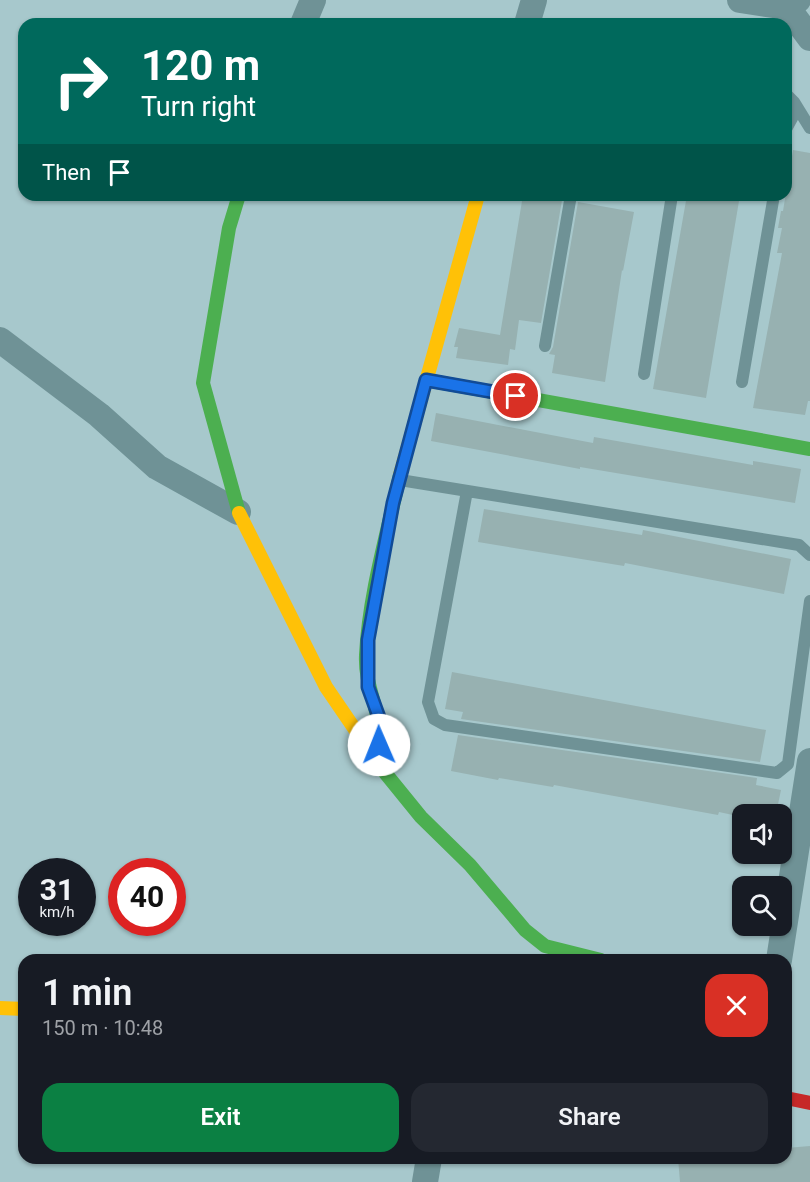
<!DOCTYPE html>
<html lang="en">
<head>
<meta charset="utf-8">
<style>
  :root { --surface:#171b24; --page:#242831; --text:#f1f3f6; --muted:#9ea1a6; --accent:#0b8043 }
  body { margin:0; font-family:Roboto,sans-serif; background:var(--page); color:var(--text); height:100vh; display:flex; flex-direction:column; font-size:22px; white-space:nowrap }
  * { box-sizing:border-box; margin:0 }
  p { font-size:20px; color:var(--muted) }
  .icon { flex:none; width:33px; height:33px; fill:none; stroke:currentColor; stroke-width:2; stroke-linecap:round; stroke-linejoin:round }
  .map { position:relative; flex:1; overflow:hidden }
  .drawer { position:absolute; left:18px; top:954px; width:774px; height:210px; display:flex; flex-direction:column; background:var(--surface); border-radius:18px; box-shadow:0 2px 4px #0004 }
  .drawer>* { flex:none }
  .hud { position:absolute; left:18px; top:18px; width:774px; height:183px; border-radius:18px; box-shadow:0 2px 4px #0004; background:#00695c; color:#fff; overflow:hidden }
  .controls { position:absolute; left:732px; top:804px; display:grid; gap:12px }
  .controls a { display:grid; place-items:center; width:60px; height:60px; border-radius:12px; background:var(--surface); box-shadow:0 2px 4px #0004; font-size:30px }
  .speed { position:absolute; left:18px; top:858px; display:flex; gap:12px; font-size:30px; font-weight:700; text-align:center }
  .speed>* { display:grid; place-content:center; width:78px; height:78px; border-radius:50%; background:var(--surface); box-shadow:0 2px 4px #0004; line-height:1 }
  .speed small { font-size:15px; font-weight:400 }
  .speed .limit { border:9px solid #d22; background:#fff; color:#111 }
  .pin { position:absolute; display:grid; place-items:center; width:51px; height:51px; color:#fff; margin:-26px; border:3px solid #fff; border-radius:50%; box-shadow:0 2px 6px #0007 }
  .me { position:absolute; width:66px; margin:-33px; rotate:359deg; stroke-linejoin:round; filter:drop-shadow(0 0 4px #0008) }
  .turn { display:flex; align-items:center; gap:21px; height:126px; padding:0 24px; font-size:27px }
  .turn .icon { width:78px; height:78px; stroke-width:2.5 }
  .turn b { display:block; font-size:42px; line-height:51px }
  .then { display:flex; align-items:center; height:57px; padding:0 24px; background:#0003; gap:12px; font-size:22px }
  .round { display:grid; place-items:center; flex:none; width:63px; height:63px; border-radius:18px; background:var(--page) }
  .overview { display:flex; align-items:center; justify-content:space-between; height:102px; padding:0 24px }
  h1 { font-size:36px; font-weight:600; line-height:45px }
  .cta { display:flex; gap:12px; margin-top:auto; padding:12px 24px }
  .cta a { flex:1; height:69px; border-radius:18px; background:var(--accent); color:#fff; font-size:24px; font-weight:600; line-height:69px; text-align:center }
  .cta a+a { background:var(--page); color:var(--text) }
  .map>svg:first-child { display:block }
</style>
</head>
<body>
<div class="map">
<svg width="810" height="1182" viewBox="0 0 810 1182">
  <rect width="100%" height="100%" fill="#a7c8cc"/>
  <path fill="#97b1b1" d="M793,150L810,153V401H808L805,415L753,408L782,253H777L782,228H778L781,211H783Z
    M523,195H554V198L562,200L541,323L519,320L515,350L510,349L508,365L456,358L458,347H454L459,328L500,335Z
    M687,195H740L706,398L653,389Z
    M578,202L634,212L623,271L622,270L605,382L552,373L555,355L549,354L553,347Z
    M436,413L593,443L594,437L753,465V461L801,469L795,503L580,467V469L431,441Z
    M484,509L642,535L643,530L791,559L784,594L625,563L624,566L478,542Z
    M452,672L766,730L760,762L461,719L463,712L445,709Z
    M458,735L757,778L756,785L781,790L776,814H742V817L719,812L718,815L554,785L553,787L499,778L498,780L451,771Z
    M810,1146V1182H680L678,1158H786V1148Z"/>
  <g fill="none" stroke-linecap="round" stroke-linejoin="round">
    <path stroke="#6f9296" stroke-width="12" d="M786,94L794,102L810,128
      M786,129L797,109
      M545,346L571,195
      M644,374L672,195
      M742,382L774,195
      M400,480L799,545L810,555
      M467,491L428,702L434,719L445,725L777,773L788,764L810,601"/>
    <path stroke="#6f9296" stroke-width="26" d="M740,0L787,7
      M798,0L787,7L810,38
      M303,24L313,0
      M527,24L534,0
      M0,340L99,415L157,467L238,512
      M779,960L810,761
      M425,1182L429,1158"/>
    <path stroke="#4caf50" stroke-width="14" d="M426,380L810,449
      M239,513L203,383L229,228L239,195
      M374,758C389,718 364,694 366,655C369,595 387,534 400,475
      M382,769L421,817L470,865L525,930L545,946L601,960"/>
    <path stroke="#ffc107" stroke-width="14" d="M400,475L478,195
      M239,513L326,687L382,769
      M0,1008L24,1009"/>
    <path stroke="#c62828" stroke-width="14" d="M786,1098L810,1103"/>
  </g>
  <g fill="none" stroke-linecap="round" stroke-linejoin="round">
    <g stroke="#114b97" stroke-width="15">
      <path id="route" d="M379,745L380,720L368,687V640L393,503L426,380L516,396"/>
    </g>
    <use href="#route" stroke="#1a73e8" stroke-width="10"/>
  </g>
</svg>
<div class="controls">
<a><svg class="icon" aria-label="sound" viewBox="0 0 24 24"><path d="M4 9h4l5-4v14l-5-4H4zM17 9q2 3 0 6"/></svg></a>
<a><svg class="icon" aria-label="search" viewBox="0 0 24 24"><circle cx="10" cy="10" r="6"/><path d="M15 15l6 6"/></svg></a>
</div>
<div class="speed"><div>31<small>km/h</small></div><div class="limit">40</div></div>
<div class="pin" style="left:516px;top:396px;background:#d93025"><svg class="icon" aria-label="arrive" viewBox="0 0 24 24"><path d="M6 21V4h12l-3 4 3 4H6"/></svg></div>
<svg class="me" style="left:379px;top:745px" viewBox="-20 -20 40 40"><circle r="19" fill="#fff"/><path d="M0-13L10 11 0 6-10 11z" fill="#1a73e8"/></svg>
<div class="hud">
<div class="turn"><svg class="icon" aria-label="right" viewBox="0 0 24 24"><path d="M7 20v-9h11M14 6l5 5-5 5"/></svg><div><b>120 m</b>Turn right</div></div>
<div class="then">Then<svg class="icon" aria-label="arrive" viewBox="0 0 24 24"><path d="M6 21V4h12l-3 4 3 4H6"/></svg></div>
</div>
<section class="drawer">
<div class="overview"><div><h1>1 min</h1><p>150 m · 10:48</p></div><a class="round" style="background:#d93025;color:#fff"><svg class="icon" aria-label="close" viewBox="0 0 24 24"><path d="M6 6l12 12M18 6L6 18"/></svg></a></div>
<div class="cta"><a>Exit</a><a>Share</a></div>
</section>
</div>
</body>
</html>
